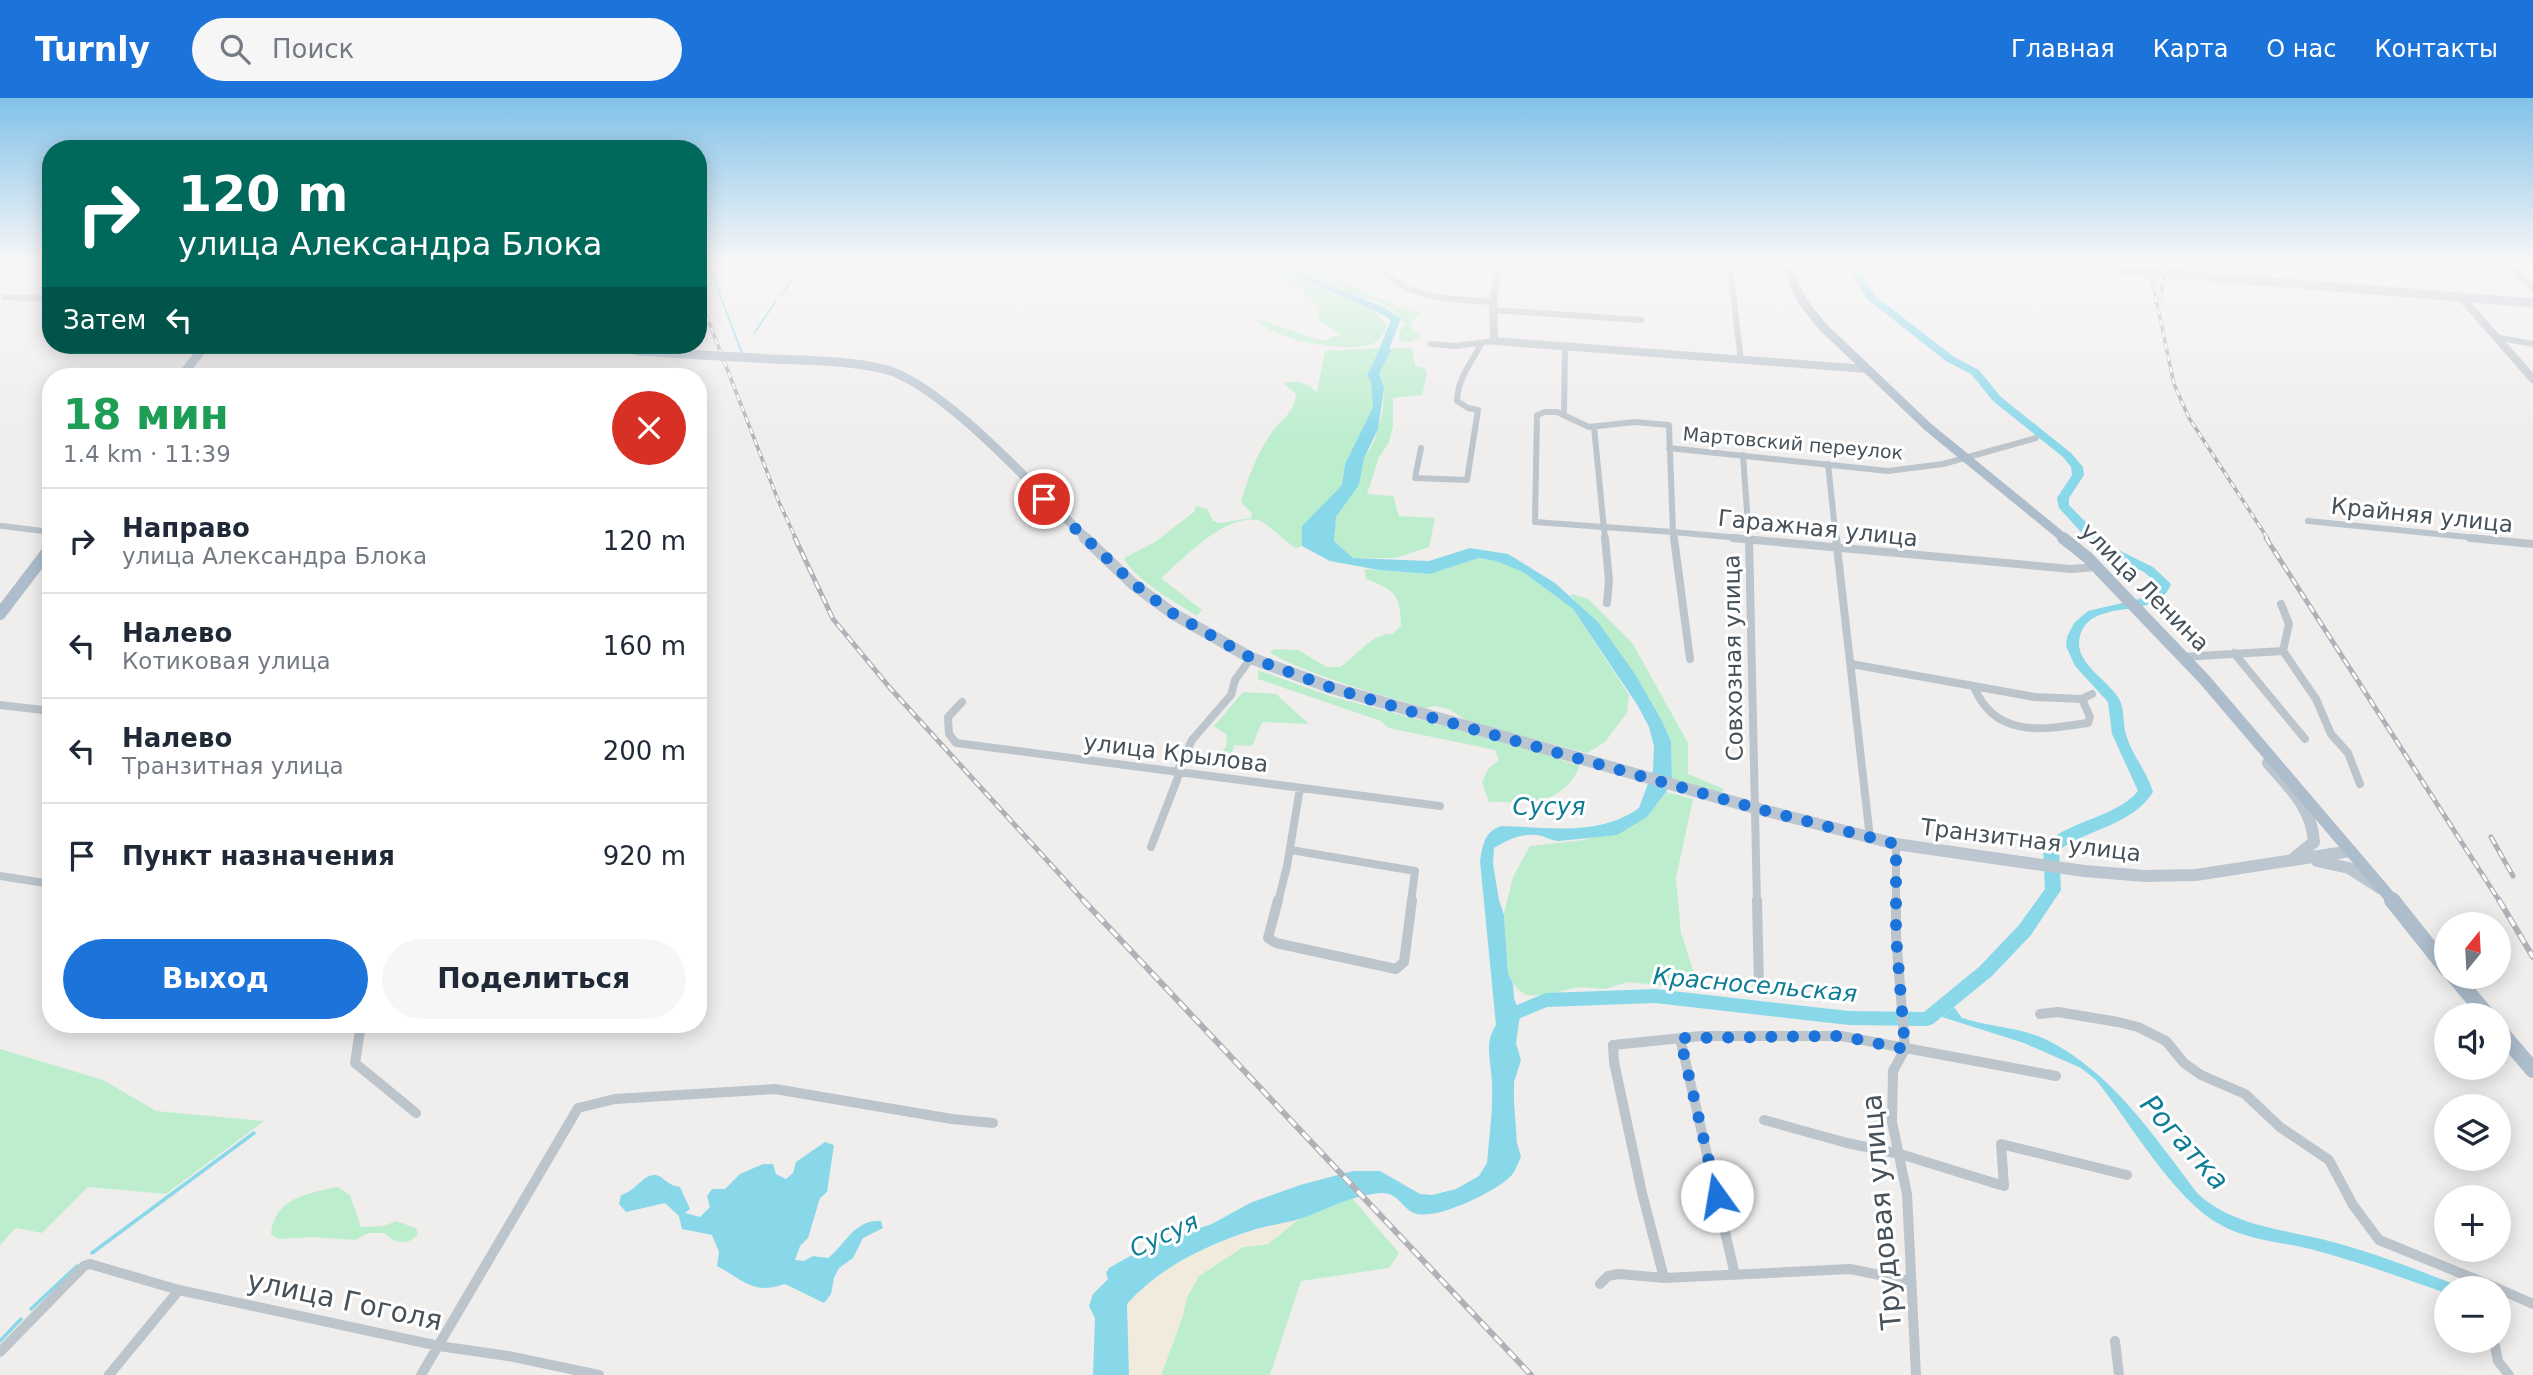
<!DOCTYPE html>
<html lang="ru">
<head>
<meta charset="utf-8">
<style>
  :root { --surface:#fff; --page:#f6f6f7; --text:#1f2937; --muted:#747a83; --line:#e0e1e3; --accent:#1c74db }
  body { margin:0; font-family:"DejaVu Sans",sans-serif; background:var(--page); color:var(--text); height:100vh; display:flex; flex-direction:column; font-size:26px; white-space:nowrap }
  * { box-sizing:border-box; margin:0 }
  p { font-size:23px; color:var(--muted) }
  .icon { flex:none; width:38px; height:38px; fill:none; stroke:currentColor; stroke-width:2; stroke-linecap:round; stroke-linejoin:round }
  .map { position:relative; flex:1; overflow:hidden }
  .drawer { position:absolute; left:42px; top:270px; width:665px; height:665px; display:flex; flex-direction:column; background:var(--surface); border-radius:28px; box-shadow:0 4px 18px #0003 }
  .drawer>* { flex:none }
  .hud { position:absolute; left:42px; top:42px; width:665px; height:214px; border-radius:28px; box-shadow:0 4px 18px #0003; background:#00695c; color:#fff; overflow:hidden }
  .needle { width:46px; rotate:18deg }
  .fabs { position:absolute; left:2434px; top:814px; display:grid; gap:14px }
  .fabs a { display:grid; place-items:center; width:77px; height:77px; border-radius:50%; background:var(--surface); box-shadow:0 4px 18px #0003; font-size:35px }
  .pin { position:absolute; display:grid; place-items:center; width:60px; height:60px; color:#fff; margin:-30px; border:4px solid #fff; border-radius:50%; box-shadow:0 2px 7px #0007 }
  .me { position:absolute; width:77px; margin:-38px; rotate:347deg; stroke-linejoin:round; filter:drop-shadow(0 0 5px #0008) }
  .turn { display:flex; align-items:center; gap:24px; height:147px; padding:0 21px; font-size:32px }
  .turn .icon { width:91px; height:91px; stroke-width:2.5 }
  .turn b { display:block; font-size:49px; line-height:60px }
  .then { display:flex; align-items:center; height:66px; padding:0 21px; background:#0003; gap:14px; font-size:26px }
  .round { display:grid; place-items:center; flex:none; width:74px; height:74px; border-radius:37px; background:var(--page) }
  .summary { display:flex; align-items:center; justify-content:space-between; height:119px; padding:0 21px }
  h1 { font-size:42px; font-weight:700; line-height:52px; color:#1e9e55 }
  .action { display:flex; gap:14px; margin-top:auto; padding:14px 21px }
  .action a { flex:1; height:80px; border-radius:42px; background:var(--accent); color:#fff; font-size:28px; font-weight:700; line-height:80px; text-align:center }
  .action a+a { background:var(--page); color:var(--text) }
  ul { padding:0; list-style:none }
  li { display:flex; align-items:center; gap:21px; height:105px; padding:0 21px; border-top:2px solid var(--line) }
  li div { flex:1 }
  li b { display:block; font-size:26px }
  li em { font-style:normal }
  header { display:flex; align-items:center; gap:42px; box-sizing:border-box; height:98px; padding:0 35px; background:var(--accent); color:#fff }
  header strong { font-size:33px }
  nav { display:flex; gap:38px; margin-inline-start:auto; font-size:24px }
  .search { width:490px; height:63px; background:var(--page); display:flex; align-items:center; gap:18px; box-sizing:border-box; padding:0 24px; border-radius:38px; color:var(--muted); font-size:26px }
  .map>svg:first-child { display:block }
</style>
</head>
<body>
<header>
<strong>Turnly</strong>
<div class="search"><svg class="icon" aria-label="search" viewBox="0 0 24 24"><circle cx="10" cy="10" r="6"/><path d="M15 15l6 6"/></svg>Поиск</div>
<nav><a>Главная</a><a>Карта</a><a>О нас</a><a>Контакты</a></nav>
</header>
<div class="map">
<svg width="2533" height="1277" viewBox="0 0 2533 1277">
  <rect width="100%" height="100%" fill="#f0eded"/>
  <path fill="#bceece" d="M1276,163C1286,171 1298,180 1309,186C1335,201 1370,200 1387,227C1385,231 1382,239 1379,242C1359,259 1270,243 1255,220L1323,243L1341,236L1318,222L1320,211L1299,189L1271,181L1265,165L1250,164Z
    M1300,163C1313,163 1327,171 1339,177L1336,180C1363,191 1394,211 1421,215L1412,223L1411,229L1420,238L1412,244L1399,243L1400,233L1406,226L1395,214L1382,206L1345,193L1315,178Z
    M1409,249L1413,252L1415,268L1425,270L1427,276L1422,297L1393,300V329L1388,346L1379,359L1367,396L1393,398L1399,418L1435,420L1429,449L1395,460H1353L1334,443L1336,419L1359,387L1364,360L1374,344L1382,316L1384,291L1379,276L1392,251Z
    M1381,250L1367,277L1371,284L1373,309L1345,366L1342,387L1302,428V448L1296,450C1285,444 1266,423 1257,422C1225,416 1184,460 1161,480L1202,512L1197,518C1176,504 1135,483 1124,460L1155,444L1194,414L1196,408L1207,411L1213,423L1220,425L1251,420L1252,415L1241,404C1248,380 1256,358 1270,337C1281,320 1293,318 1296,296L1284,286C1296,280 1308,286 1317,294L1325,253Z
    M1479,460L1496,463L1523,474L1573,511L1629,597L1627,615L1605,644L1587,655L1469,624L1449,611L1435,608L1425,610C1373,594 1318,581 1270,555L1274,551L1298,552L1327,569H1340C1358,558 1370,535 1393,536L1401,528C1400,497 1396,492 1366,481L1365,471L1430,476Z
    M1573,496L1588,501L1633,546L1688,645V676L1724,691L1720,696L1672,681L1671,643L1662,623L1635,576L1570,497Z
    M1258,572L1330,598L1529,651L1580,668C1561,709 1530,704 1489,704L1482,685L1488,671L1499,662L1495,652L1389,630L1381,623L1258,581Z
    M1243,594L1276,596L1309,626L1262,624L1252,648L1234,647L1230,668L1220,657L1226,649L1227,637L1214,628Z
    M1666,694L1693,701L1676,780L1681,835L1697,884L1695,891L1628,884L1605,891L1578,889L1542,898L1527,897L1517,891L1508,876L1504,815L1513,779L1530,748L1584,742L1647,719Z
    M0,951L103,982L156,1013L264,1023L166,1096L88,1089L42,1135L16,1130L0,1147Z
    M338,1089L350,1097L361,1129L384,1128L396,1123L416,1130L418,1136C407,1149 394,1145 384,1135H369L355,1142L313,1139L279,1141L271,1136C274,1100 308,1095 338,1089Z
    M1352,1100L1399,1155L1389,1170L1301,1183L1270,1277H1161L1183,1217L1187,1199L1199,1178L1243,1149L1268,1146L1299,1121Z"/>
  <path fill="#f1ebde" d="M1299,1121L1268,1146L1243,1149L1198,1178L1187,1199L1183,1217L1161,1277H1129L1127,1206C1172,1157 1235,1135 1299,1121Z"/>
  <path fill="#89d8ea" d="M1381,250L1392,251L1379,276L1384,290L1378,331L1364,360L1359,387L1336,419L1334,443L1353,460L1429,463L1470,450L1508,456L1555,485L1598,524L1635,576L1662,623L1671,643L1672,681L1666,694L1647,719L1617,737L1559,743C1551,743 1545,738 1537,737C1520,735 1508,742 1494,750L1493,766L1499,802L1504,817L1508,876L1513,885L1514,900L1520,917L1516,945L1521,962L1514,984V1004L1517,1045L1521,1059C1518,1065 1515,1074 1511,1078C1497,1093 1434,1124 1414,1115C1402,1110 1398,1095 1383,1095C1354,1096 1328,1111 1302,1120C1285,1126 1266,1127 1250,1133C1204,1148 1159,1170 1127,1206L1129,1277H1093L1095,1220L1089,1208L1093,1196L1108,1181L1106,1175L1109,1170L1153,1145L1212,1126L1250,1105L1300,1087L1353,1073H1380L1420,1096L1432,1097L1456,1091L1479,1078L1487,1065L1488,1054C1490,1032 1493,1009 1492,987C1492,966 1483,946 1496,927L1480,763C1483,747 1484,734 1501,728C1547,729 1599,739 1639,710L1653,672L1654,648L1649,629L1638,608L1573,511L1523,474L1496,463L1479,460L1430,476L1379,472L1330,463L1302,448V428L1342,387L1345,366L1373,309L1371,284L1367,277Z
    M1954,909L1962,920C1989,929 2019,929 2045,941C2113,974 2154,1039 2198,1096C2236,1130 2286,1131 2333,1144C2377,1156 2421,1173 2464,1190H2446V1195C2403,1180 2359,1164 2314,1152C2284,1144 2249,1143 2221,1127C2174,1102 2130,1024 2096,982L2081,970L2024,945L1942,919Z
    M825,1044L834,1047L827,1094L820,1100L808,1140L800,1148L795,1162L804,1163L813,1158L828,1160C846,1146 854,1121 881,1123L883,1130L863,1140L853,1160L839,1170L834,1180L831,1196L824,1205L785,1186C753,1197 745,1183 717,1168L719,1154L712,1137L682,1131L679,1118L665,1105L626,1114L619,1106L621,1097C636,1093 643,1076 655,1077C664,1078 666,1087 680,1089L690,1111L685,1115L700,1119L710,1109L707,1098L712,1091H725L740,1076L763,1066H773L776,1076L786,1081L793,1075L796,1064Z"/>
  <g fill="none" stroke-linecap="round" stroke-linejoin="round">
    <path stroke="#89d8ea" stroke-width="2" d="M707,163L742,255
      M1021,163L1100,171
      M1108,171L1130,173
      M781,197L806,163
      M755,234L776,203"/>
    <path stroke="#89d8ea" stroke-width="3.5" d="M92,1155L254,1035
      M31,1211L77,1168
      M0,1243L21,1221"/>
    <path fill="#89d8ea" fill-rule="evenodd" d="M1277,163H1288L1311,179L1385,210L1399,219L1401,221L1382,268L1373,266L1391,222C1355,199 1310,192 1277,163Z
      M1845,163H1854L1874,197L1954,259L1979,272L2001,299L2071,355L2083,369L2084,377L2069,400V407L2108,447L2153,469L2171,486C2157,525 2092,497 2080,538C2073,562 2103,579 2115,595C2126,608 2122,621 2126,636C2131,656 2147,673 2153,694C2133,727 2088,731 2059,752L2061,792L2031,837L1992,878L1933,926L1927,928L1849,927L1655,905L1547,909L1518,921L1512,919L1510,914L1512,909L1546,895L1655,891L1849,913L1924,914L1980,868L2019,827L2045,791L2043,750C2060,724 2115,721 2138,693L2112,636L2108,604L2075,568L2066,548L2067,539L2074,525L2088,513L2148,499L2156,494L2159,487L2144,474L2108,457L2092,446L2059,410L2057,400L2072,377L2071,369L2063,359L1993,303L1971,276L1946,263L1867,201Z"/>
    <path stroke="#bcc5cc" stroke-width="6" d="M1376,163C1400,202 1453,201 1493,204
      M1718,163L1730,170L1741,262
      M2504,163L2533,190
      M4,199L51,201
      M1493,212L1641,222
      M2495,239L2533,246
      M1431,246L1455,248L1494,243
      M1545,314H1557L1589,329L1635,324L1669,327L1673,434L1535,424L1537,317Z
      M1564,315L1565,249
      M1594,329L1605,441
      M1421,350L1415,380L1467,382L1478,312L1468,310L1457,303C1458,279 1471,266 1481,246
      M1669,350L1888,373L1943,366L2036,340
      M1743,357L1749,441
      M1828,366L1836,441
      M2308,423L2487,441
      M2,428L51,434
      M1673,434L1751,441
      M1673,434L1674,441"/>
    <path stroke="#bcc5cc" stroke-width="8" d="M1605,440L1609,482L1607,505
      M1674,440L1690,561
      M1733,440L2071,471L2097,469
      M1749,440L1757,804
      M1836,440L1870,740
      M2470,440L2533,446
      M2281,506L2289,526L2283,553L2316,601L2331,636L2348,655L2360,686
      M2234,555L2305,641
      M2182,559L2283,553
      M1851,566L2035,599L2082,601
      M1974,589C1995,640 2042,632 2088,625L2090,619L2082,601L2092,596
      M962,604L948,619L949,636L956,645L1440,708
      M0,607L51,613
      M1177,674L1192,642L1231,597L1235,582L1251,560
      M1896,746V804
      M1151,749L1180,674
      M1291,752L1415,773L1411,804
      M0,778L51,786
      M1278,804L1287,768L1300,690"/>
    <path stroke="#bcc5cc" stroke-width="10" d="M1278,802L1268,840L1276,845L1396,871L1404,864L1412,802
      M1757,802L1759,888
      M1896,802V837L1905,951L1893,973L1892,1024L1907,1096L1916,1277
      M2040,916L2058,914L2118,924L2138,929L2166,943L2184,965L2201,977L2245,996L2280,1029L2329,1062L2353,1107L2379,1142L2497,1190
      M361,926L355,965L416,1015
      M1680,940L1735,1177
      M1764,1022L1847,1045L1900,1056L2004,1088L2001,1046L2127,1077
      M1664,1180L1642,1095L1614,964L1613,947L1701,938H1841L2056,978
      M1600,1186L1608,1178L1619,1176L1664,1180L1850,1171L1910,1183
      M2499,1191L2533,1206
      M2115,1243L2119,1277
      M2495,1248L2498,1263L2509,1277
      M0,1254L84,1168L90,1166L179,1192L439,1248L508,1258L599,1277
      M109,1277L179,1192
      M421,1277L578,1010L615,1001L775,991L952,1021L993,1025"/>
    <path stroke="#bcc5cc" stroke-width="8" d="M1500,163L1493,204L1494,243L1867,271
      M2462,200L2533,281"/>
    <path stroke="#bbc6d1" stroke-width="9" d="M2014,163L2533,205
      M618,247L638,253L701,257
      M756,260C798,263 843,261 884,271C942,285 1041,397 1087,441"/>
    <path stroke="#bbc6d1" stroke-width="12" d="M1085,440L1133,486L1172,515L1251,560L1332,590L1755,710L1896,746L2084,773L2145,778L2196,777L2351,753
      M2268,665C2289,689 2312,710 2314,744L2293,761
      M2317,763L2349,770L2380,790"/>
    <path stroke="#adbdcc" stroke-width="9" d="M1783,163L1803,204L1823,229L1928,329L2065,441
      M181,278L206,247"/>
    <path stroke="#adbdcc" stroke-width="12" d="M2063,440L2087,459L2204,581L2394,804
      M0,516L51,449"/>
    <path stroke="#adbdcc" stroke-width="16" d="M2392,802L2446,870
      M2454,878L2487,917
      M2499,932L2533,972"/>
    <g stroke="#afb3b8" stroke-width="3.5">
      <path id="rail-far2" d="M2148,163L2174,286L2189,320L2268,441
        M698,196L778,402L796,441
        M2160,200L2167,163"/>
    </g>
    <g stroke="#afb3b8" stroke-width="5">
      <path id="rail-far1" d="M795,440L833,521L890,590L1085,804
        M2266,440L2500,804
        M2491,739L2513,778"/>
    </g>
    <g stroke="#afb3b8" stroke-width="6">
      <path id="rail" d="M1083,802L1531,1277
        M2499,802L2533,859"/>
    </g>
    <use href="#rail-far2" stroke="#fff" stroke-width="2" stroke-dasharray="6" stroke-linecap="butt"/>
    <use href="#rail-far1" stroke="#fff" stroke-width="2.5" stroke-dasharray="8" stroke-linecap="butt"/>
    <use href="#rail" stroke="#fff" stroke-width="3.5" stroke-dasharray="10" stroke-linecap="butt"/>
    <path stroke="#bbc6d1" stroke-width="9" d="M701,257L756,260"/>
  </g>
  <linearGradient id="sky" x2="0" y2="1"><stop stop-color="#82c2e9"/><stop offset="0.48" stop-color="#f8f7f7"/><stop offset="1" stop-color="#f8f7f7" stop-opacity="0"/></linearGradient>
  <rect width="2533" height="342" fill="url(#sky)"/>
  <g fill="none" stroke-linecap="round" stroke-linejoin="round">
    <path stroke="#1c74db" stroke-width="12" stroke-dasharray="0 21.6" d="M1044,401L1133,485L1172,515L1251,560L1332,590L1419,616L1755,710L1896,746V837L1905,951L1841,938L1680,940L1717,1098"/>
  </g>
  <g text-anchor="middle" stroke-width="6" stroke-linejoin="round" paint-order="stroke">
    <g font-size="19" fill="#46515a" stroke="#fff">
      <text transform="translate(1793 345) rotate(5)" y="7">Мартовский переулок</text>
    </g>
    <g font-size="23" fill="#46515a" stroke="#fff">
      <text transform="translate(2422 417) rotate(6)" y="8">Крайняя улица</text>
      <text transform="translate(1818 430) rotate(6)" y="8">Гаражная улица</text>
      <text transform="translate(2145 489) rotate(45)" y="8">улица Ленина</text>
      <text transform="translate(1733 560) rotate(-91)" y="8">Совхозная улица</text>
      <text transform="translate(1176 655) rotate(7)" y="8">улица Крылова</text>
      <text transform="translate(2031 742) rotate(7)" y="8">Транзитная улица</text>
    </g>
    <g font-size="24" font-style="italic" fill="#0e7d96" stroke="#fff">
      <text x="1549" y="717">Сусуя</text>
      <text transform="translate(1755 887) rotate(5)" y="8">Красносельская</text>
      <text transform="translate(1164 1137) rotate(-25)" y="8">Сусуя</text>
    </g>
    <g font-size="28" font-style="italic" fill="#0e7d96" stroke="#fff">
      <text transform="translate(2185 1044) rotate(48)" y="10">Рогатка</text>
    </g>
    <g font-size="28" fill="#46515a" stroke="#fff">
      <text transform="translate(1881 1114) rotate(-95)" y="10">Трудовая улица</text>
      <text transform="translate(345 1202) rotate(12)" y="10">улица Гоголя</text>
    </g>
  </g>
</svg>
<div class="fabs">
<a><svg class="needle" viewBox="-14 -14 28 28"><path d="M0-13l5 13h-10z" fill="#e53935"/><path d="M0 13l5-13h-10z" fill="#747a83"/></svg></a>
<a><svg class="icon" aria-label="sound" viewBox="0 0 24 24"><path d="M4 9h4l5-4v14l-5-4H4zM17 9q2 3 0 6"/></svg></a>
<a><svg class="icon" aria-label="layers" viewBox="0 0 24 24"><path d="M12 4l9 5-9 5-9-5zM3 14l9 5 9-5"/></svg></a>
<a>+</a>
<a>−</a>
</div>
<div class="pin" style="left:1044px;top:401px;background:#d93025"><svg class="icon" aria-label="arrive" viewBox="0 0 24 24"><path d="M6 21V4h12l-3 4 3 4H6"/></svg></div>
<svg class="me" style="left:1717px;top:1098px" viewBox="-20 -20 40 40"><circle r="19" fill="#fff"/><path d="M0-13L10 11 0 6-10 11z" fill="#1c74db"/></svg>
<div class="hud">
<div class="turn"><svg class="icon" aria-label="right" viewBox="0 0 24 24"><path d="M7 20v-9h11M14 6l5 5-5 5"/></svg><div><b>120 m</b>улица Александра Блока</div></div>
<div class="then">Затем<svg class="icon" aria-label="left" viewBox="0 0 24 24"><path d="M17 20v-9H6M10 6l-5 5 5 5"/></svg></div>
</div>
<section class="drawer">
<div class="summary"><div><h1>18 мин</h1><p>1.4 km · 11:39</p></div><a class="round" style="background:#d93025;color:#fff"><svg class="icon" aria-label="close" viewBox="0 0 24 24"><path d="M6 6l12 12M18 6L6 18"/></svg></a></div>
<ul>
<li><svg class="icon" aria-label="right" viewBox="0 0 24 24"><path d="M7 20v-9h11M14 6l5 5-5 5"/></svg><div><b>Направо</b><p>улица Александра Блока</p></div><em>120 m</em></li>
<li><svg class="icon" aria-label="left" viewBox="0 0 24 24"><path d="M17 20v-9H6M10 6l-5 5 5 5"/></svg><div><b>Налево</b><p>Котиковая улица</p></div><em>160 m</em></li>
<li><svg class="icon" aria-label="left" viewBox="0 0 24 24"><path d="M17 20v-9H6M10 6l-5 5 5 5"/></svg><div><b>Налево</b><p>Транзитная улица</p></div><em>200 m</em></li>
<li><svg class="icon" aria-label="arrive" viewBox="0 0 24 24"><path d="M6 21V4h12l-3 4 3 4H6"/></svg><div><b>Пункт назначения</b></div><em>920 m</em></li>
</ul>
<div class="action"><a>Выход</a><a>Поделиться</a></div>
</section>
</div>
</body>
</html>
